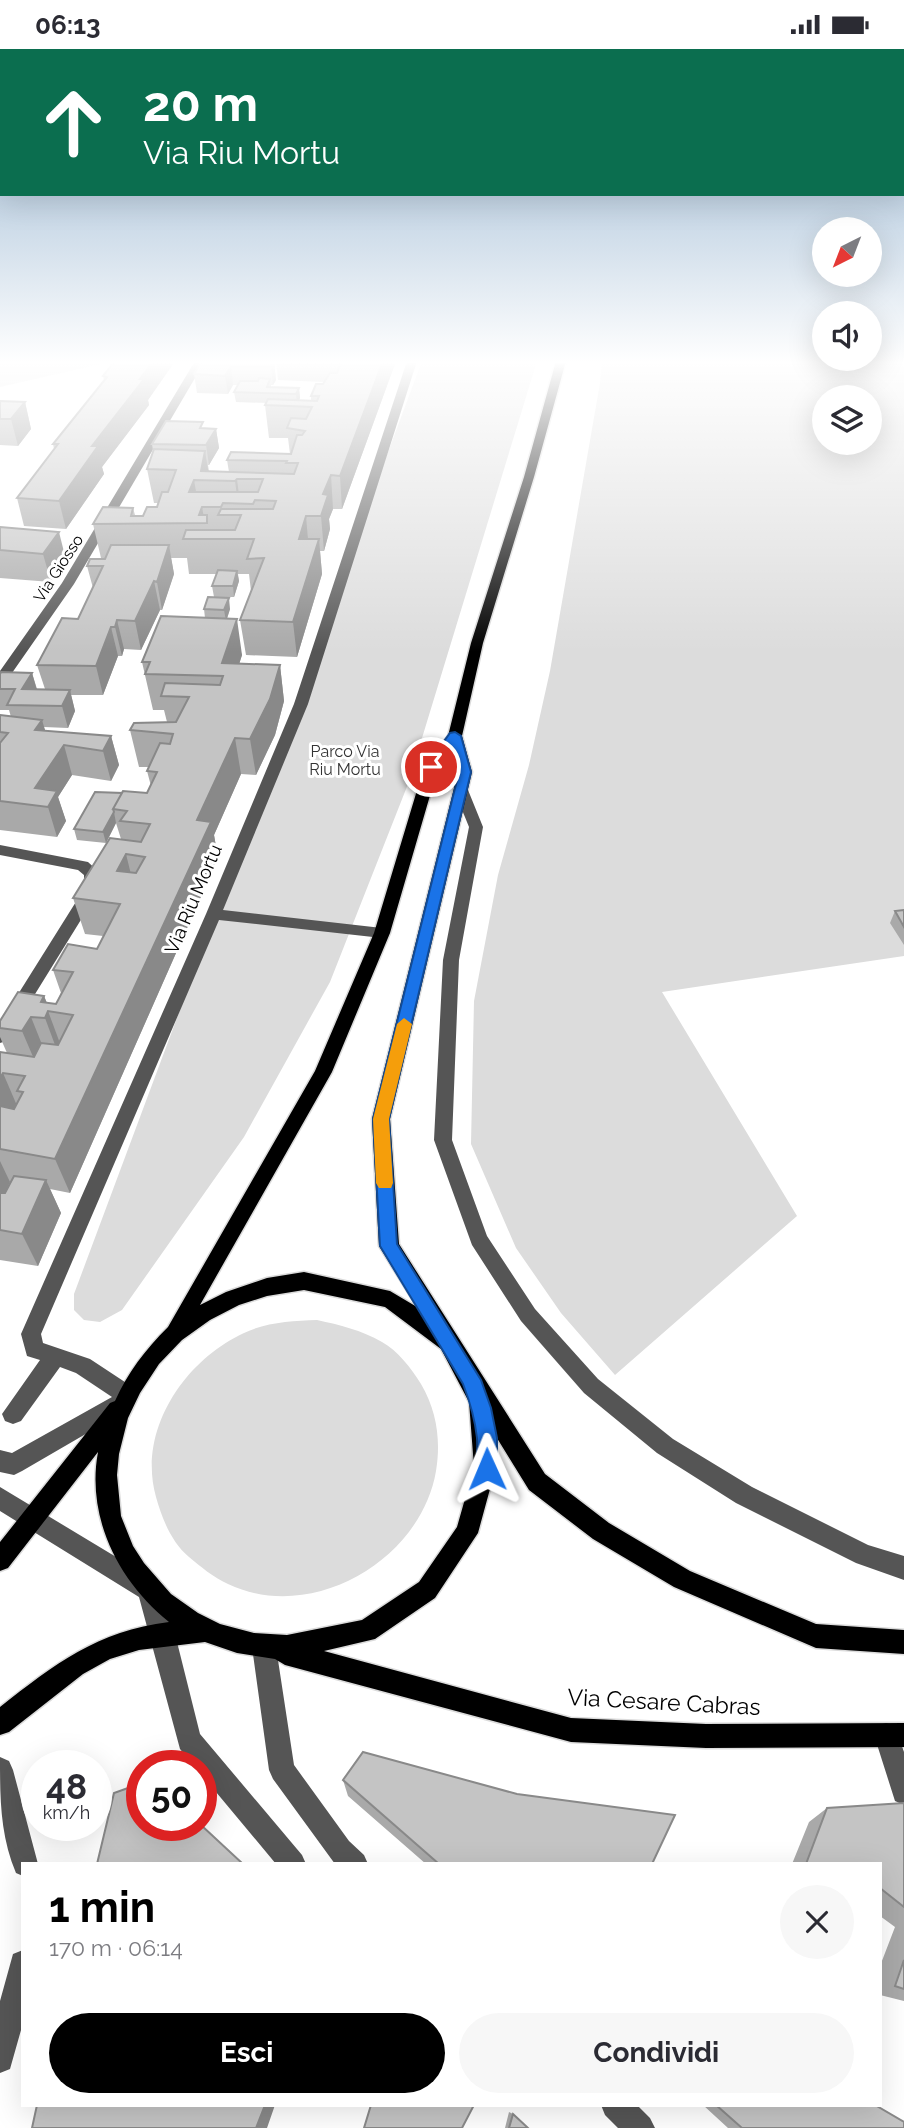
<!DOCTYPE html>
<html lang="it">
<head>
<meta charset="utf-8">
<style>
  :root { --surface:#fff; --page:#f7f7f7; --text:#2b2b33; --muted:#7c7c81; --accent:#000 }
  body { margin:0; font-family:Raleway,sans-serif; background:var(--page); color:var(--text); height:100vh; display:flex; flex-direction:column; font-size:26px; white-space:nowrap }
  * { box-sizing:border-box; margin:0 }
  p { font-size:23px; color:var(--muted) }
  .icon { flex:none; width:38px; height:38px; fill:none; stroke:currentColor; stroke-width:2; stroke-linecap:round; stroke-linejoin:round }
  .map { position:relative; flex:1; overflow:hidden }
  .details { position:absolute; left:21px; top:1813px; width:861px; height:245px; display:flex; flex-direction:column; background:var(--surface); border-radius:0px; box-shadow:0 7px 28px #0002 }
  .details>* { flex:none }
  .hud { position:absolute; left:0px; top:0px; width:905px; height:147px; box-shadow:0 7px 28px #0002; background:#0b6e4f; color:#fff; overflow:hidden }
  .needle { width:46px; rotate:222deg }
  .tools { position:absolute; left:812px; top:168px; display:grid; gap:14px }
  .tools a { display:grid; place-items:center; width:70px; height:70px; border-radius:50%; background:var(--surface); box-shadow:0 7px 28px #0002; font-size:35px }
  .speed { position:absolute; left:21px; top:1701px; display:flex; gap:14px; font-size:35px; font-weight:700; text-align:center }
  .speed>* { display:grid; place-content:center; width:91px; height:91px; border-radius:50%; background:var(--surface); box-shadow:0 7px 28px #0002; line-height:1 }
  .speed small { font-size:18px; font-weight:400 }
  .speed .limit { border:10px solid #d22; background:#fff; color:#111 }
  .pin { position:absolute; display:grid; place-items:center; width:60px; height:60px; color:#fff; margin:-30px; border:4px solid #fff; border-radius:50%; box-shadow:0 2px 7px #0007 }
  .me { position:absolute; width:77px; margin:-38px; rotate:359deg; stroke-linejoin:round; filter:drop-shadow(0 0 5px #0008) }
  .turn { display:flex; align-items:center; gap:24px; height:147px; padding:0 28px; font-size:32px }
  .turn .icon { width:91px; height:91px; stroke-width:2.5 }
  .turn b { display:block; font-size:49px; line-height:60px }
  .round { display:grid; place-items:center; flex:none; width:74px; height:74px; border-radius:37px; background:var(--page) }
  .summary { display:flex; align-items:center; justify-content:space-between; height:119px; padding:0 28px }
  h1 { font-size:42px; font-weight:700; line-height:52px; color:var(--accent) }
  .button { display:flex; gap:14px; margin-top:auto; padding:14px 28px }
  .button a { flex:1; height:80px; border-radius:42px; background:var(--accent); color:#fff; font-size:28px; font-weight:700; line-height:80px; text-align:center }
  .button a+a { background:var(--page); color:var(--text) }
  .status { display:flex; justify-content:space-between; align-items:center; height:49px; padding:0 35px; background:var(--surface); direction:ltr }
  .status svg { height:19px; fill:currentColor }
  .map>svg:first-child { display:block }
</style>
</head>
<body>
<div class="status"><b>06:13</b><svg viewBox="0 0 49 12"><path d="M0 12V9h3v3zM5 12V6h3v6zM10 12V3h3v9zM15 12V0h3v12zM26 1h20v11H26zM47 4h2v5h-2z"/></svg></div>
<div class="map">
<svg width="904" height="2079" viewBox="0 0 904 2079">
  <rect width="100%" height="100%" fill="#fff"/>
  <path fill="#dcdcdc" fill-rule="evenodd" d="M0,312H114L0,338Z
    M422,312H537L408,735L330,933L244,1088L122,1261L100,1273L84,1271L74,1261V1245Z
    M602,312H904V907L662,943L797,1167L615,1326L561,1264L516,1199L471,1095L474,952L498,826L529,716L550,622L600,334ZM824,348H870V394H824Z
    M317,1271C340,1276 361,1281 382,1293C398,1302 411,1319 421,1335C437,1362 441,1392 436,1422C421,1511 312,1575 228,1535C213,1528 201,1518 189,1508C171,1493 162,1469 156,1448C137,1381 185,1311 244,1284C267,1273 292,1272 317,1271Z"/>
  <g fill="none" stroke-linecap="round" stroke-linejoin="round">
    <g stroke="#dbdbdb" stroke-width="3">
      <path id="major" d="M556,312H566L534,428L483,594L462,687L472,723L390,1070L399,1195L545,1425L609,1474L690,1522L816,1575L904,1581V1605L816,1599L674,1538L593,1490L529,1441L492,1381L496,1418L478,1484L435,1549L375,1590L324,1602L571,1669L706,1675L904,1674V1698L706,1699L571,1693L285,1616L275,1610L237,1604L205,1593L139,1601L110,1610L83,1625L9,1683L0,1686V1658C55,1615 97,1582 169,1573C118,1532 86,1468 98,1403L8,1519L0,1522V1493L110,1354L115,1352C128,1323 145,1301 168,1278L315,1022L374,884L424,718L448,687L471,594L524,428ZM452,700L458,723L372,1070L379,1197L417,1258L390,1242L304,1223L267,1229L226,1243L200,1256L332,1023L390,884L438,719ZM304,1241L385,1258L441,1300L469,1353L474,1418L457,1478L419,1533L362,1571L287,1586L254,1584L220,1575L198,1564L171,1545L144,1514L133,1497L121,1467L117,1426L119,1405L128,1369L140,1344L159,1315L182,1291L210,1271L239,1256L267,1247Z"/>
    </g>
    <path fill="#555" fill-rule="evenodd" d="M195,312H205L74,535L5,634L0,635V622L62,534Z
      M407,312H417L308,655L223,861L382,879L390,884L382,889L219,871L41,1285L43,1294L90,1310L134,1339L138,1346L127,1361L22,1422L14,1426L0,1423V1401L12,1404L112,1348L76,1324L60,1318L21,1372L13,1375L5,1372L2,1365L40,1311L27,1307L21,1285L206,865L294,655Z
      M461,737L468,741L483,778L459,911L452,1091L487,1187L535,1260L598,1330L673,1390L752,1438L868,1496L904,1507V1531L856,1514L736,1454L657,1404L584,1344L521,1272L472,1196L434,1091L443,911L469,778L454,741Z
      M0,796L88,813L100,824V840L6,992L0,994V974L84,840V826L78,821L0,806Z
      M0,1438L156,1532L175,1585L200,1685L302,1806L306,1815H276L201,1725V1717H194L180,1700L139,1548L0,1462Z
      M264,1586L272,1590L276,1598L294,1716L349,1792L364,1806L368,1815H335L273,1730L269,1721L252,1598L256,1590Z
      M886,1674L895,1677L904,1703V1756L895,1752L874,1686L877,1677Z
      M0,1708L9,1712L13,1721L38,1815H23V1827L16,1824C0,1786 0,1749 0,1708Z
      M23,1901V1974L10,2020L0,2024V1952L13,1905Z
      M601,2056H637L650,2069L655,2079H618L605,2066Z"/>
    <use href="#major" fill="#000" fill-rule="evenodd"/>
  </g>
  <path fill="#a9a9a9" d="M115,312H172L173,315L148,351L149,356L102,418L104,425L66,480L24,477L17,449L54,400L53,395L104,331L103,327Z
    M202,312L274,313L276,331L273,336H271V338L299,339L300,349L299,352H311V347L324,333L278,331L276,312H396L342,460H333L329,470L330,480L324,502H320L322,525L297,608L246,606L240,571L251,542L249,525H238L239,532L234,548H214L212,537L217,525H189L187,509H171L174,525L162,561H160L141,601L124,600L122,607H118L103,646H71L75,662L68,679L44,678L45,682L111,687L119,716L111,732L72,726L58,748L66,772L57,788L0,781V666L11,668L9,661H0V625L32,624L37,640H45L37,616L78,570L93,539L87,517L106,509H101L93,475L133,459L135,466H144L157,458L158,454H154L147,420L153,402L152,395L204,379L216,380L219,399L209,416H208L209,422L229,423L227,411L290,405L288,389H269L265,356L267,354L236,353L234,343L238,336H233L228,345L197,344L194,325Z
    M0,352L25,353L31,380L18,397L0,396Z
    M0,478L66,511L51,533L0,529Z
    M204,560H230L227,570L242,606L239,615L280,616L284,652L275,686L256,726L241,725L214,786L218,809L70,1144L50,1140L61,1164L38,1217L0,1211V1003L7,1004L0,988V972L44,947L47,954L56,955L61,944L53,921L97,900L103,887L85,885L73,849L121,790L116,774L106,794L77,791L74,780L122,744H147L151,737L147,722L149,718H139L130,681L167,673L164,661H153L142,613L205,569Z
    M904,861V896L890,874L895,862Z
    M343,1731L652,1815H426L348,1747Z
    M904,1754V1952L880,1946V1917L895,1878L880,1867V1815H792L809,1773L827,1759Z
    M703,2056H875L904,2079H728Z
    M509,2063L513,2065L528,2079H505Z"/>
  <path fill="#898989" d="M153,312H172L173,315L148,351L149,356L102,418L104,425L66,480L59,452L92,397Z
    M383,312H396L342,460L340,427Z
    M274,313L276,331L273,336L271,318Z
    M231,317L233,336L228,345L225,327Z
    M299,339L300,349L297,355L296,345Z
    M25,353L31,380L18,397L11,370Z
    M216,380L219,399L209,416L206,396Z
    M205,402L210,432L201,422Z
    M331,426L333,460L329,470L330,480L324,502L321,467L323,445Z
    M237,430L240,454H238L235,432Z
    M194,431L200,465L202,458L205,474H200L189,443Z
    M306,467L309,502L299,490Z
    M59,483L66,511L51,533L43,505Z
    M319,490L322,525L297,608L293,573Z
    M169,496L174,525L162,561L157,533Z
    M237,522L239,532L234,548L233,537Z
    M154,532L160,561L141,601L135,572Z
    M229,549L230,560L226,572L224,561Z
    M237,570L242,606L228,650L222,614Z
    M117,571L124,600L122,607L115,578Z
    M111,578L118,607L103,646L96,617Z
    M280,616L284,652L275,686L256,726L250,690Z
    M32,624L38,645L22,640Z
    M70,641L75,662L68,679L62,657Z
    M42,671L51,701L35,681Z
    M111,687L119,716L111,732L103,702Z
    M235,689L241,725L214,786L218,809L70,1144L55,1110L197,771Z
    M64,696L72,726L58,748L66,772L57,788L48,758L35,739Z
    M114,763L116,774L106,794L103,783Z
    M126,805L135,842L117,822Z
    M44,947L50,962H48L61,997L58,1004L45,969L41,953Z
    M31,968L45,1003L37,1017L22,982Z
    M3,1024L18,1059L0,1083V1029Z
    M0,1112L10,1133L8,1137L12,1146L0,1171Z
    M46,1131L61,1164L38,1217L22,1185Z
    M265,2056H275L267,2079H256Z"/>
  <path fill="#c4c4c4" stroke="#898989" stroke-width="2" fill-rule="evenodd" d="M115,312H153L140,330H144L92,397H98L59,452L17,449L58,395H53L107,328L103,327Z
    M202,312H259L274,313L271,318L231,317L225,327L194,325Z
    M342,312H383L340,427L331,426L323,445L328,446L321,467H306L299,490H319L293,573L240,571L264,509L247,510L254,490H183L186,481H235L241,466H218L221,460H273L276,452L255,451L253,455L223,454L221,458H202L199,466H207V474L93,475L103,458L133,459L131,467H143L147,458H157L162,443H168L176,421L147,420L154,400L205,402L201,422L294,425L298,414H286L287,412L227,411L231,403L291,405L297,386H302L305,382L287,379L291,369L306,370L312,358L265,356L268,350L317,352L319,347H311L316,335H323L330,324H337ZM237,430H263L258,443H189L194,431L235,432Z
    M259,329L270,330L267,338L299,339L296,345L234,343L240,332H258Z
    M0,352L25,353L11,370H0Z
    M166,372L203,373L200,379L216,380L206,396L152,395Z
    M0,478L59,483L43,505L0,501Z
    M111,496H169L157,533L154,532L135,572L117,571L115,578H111L96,617L37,616L62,569L78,570L103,517H87L90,510H105Z
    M218,521L237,522L233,537H212Z
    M208,548L229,549L224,561L204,560Z
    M161,567L237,570L222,614L280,616L270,650L250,690L235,689L197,771L211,773L55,1110L0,1100V1057L14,1060L23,1043L17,1042L25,1027L3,1024L0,1029V1003L34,1008L41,994L58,996L73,966L48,962L45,969L31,968L22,982L0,979V972L18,943L44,947L41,953L56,955L73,923L53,921L68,895L97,900L120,855L73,849L110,789L141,793L150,775L120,772L127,762L113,760L123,742L147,744L157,723L147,722L160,694L170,695L173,685L130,681L134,674L176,673L189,648L161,647L165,634L220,636L223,627L145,625L150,613H142ZM126,805L145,808L136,824L117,822Z
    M1,623L32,624L22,640L70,641L62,657L7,656L15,640H0V625Z
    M0,666L42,671L35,681L111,687L103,702L64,696L35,739L57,742L48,758L0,752V694L8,684L0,683Z
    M95,743L122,744L113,760L114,763L103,783L74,780Z
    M904,861V878L895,862Z
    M14,1127L46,1131L22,1185L0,1181V1144H5Z
    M363,1703L517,1745L675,1766L652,1815H439L343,1731Z
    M142,1734V1776H201L243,1815H97L114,1744Z
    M904,1754V1858L880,1839V1815H806L827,1759Z
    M904,1911V1940L895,1937Z
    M37,2056H265L256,2079H32Z
    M371,2056H474L462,2079H364Z
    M716,2056H875L904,2073V2079H742Z
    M513,2065L528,2079H509Z"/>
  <linearGradient id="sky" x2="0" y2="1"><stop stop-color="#8cadcc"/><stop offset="0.52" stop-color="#fff"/><stop offset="1" stop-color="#fff" stop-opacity="0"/></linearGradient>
  <rect width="904" height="603" fill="url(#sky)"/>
  <path fill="#1a73e8" stroke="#114b97" stroke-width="2" d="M455,683L461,687L471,723L389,1070L397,1195L481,1331L491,1359L497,1389V1420L494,1427L487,1430L480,1427C475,1415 478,1402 477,1389C475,1370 470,1353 463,1335L380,1197L373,1070L459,723L452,699L435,721H427L425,718L450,684Z"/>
  <path fill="#f59e0b" d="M404,969L412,975L389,1070L393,1134L391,1139H379L376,1134L373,1070L397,975Z"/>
  <g text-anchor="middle" stroke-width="6" stroke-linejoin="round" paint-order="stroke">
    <g font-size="16" fill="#000" stroke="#fff">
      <text transform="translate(58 519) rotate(-57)" y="6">Via Giosso</text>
    </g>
    <g font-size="16" fill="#333" stroke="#fff">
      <text x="345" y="708">Parco Via<tspan x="345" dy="18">Riu Mortu</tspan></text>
    </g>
    <g font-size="19" fill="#000" stroke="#fff">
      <text transform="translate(193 850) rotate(-67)" y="7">Via Riu Mortu</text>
    </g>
    <g font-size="23" fill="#000" stroke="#fff">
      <text transform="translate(664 1653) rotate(3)" y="8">Via Cesare Cabras</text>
    </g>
  </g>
</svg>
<div class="tools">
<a><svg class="needle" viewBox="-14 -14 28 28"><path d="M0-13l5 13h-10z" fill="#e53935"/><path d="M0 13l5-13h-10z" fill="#7c7c81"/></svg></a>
<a><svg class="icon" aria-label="sound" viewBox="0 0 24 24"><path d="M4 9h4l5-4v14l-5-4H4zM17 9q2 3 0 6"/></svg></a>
<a><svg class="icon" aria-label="layers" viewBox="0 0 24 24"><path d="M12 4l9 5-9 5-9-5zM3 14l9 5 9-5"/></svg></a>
</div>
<div class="speed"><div>48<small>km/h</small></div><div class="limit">50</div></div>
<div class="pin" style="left:431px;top:718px;background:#d93025"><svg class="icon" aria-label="arrive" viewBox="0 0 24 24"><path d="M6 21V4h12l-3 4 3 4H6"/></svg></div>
<svg class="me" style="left:487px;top:1420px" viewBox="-20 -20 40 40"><path d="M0-17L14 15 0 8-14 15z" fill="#1a73e8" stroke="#fff" stroke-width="4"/></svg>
<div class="hud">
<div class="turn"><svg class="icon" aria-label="ahead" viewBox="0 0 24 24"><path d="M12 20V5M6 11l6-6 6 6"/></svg><div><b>20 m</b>Via Riu Mortu</div></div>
</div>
<section class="details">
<div class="summary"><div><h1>1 min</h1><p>170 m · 06:14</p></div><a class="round"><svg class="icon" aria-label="close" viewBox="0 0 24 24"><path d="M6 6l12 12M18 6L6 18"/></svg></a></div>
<div class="button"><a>Esci</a><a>Condividi</a></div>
</section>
</div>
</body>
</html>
